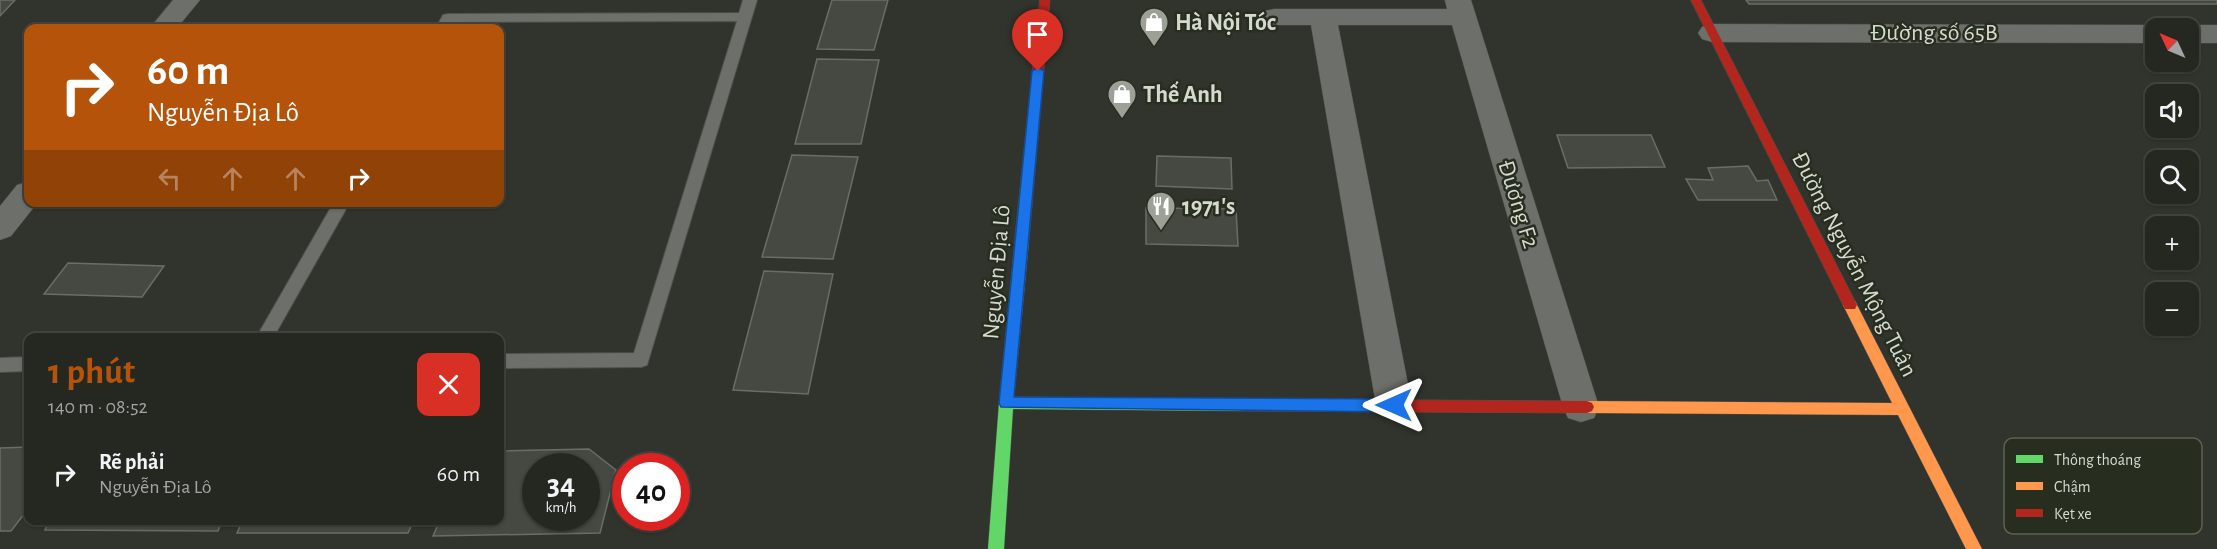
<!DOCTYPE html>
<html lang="vi">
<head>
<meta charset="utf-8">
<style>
  :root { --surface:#252721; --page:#2d2f2a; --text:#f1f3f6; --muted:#a3a5a5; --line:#42443f; --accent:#b45309 }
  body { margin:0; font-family:"Alegreya Sans",sans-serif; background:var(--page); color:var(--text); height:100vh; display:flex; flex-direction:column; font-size:22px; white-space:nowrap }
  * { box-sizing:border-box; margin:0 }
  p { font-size:20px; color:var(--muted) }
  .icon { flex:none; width:33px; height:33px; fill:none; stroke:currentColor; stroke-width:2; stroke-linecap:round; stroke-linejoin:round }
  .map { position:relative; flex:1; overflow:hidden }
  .sheet { position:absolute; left:24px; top:333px; width:480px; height:192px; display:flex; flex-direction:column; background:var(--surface); border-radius:12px; box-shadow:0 2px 4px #0004,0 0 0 2px var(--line) }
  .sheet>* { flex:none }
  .banner { position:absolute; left:24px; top:24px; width:480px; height:183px; border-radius:12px; box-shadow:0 2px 4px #0004,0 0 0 2px var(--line); background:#b45309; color:#fff; overflow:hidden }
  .needle { width:39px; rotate:314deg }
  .fabs { position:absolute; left:2145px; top:18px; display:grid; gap:12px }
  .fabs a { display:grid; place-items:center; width:54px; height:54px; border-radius:12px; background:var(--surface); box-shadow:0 2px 4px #0004,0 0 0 2px var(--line); font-size:30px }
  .speed { position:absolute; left:522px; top:453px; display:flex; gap:12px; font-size:30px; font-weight:700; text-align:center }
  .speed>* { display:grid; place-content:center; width:78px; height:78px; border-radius:50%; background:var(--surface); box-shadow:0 2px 4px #0004,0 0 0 2px var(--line); line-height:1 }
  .speed small { font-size:15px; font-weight:400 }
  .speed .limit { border:9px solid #d22; background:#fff; color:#111 }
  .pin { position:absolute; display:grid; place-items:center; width:51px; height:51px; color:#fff; margin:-62px -26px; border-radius:50% 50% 50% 0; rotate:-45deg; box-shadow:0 0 6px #0007 }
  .pin .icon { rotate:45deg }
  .me { position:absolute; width:66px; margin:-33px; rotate:270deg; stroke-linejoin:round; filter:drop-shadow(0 0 4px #0008) }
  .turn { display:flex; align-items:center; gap:21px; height:126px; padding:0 24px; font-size:27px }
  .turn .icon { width:78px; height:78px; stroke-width:2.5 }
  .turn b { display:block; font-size:42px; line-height:51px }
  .lanes { display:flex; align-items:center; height:57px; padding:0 24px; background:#0003; justify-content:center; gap:30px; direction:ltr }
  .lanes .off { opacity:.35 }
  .round { display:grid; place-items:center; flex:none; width:63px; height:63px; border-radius:12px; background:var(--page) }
  .summary { display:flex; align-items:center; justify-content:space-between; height:102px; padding:0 24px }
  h1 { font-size:36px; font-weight:700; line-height:45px; color:var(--accent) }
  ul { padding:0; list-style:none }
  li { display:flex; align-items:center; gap:18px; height:78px; padding:0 24px }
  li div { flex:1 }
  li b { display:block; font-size:22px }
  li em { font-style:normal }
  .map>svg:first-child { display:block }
</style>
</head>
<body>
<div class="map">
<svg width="2217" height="549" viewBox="0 0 2217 549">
  <rect width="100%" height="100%" fill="#31342c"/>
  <path fill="#464842" stroke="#6a6d66" stroke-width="1.5" fill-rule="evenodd" d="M0,0H15L0,16Z
    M832,0H888L874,50L817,49Z
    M1746,0H2217V4H1749Z
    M817,59L879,60L861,144H795Z
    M1557,135H1651L1665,167L1568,168Z
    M792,155L858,157L833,259L762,257Z
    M1157,156L1231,158L1232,189L1156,186Z
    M1748,166L1757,181L1768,180L1777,200H1698L1686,179L1713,180L1708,168Z
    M1146,208L1236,209L1238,246L1146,244Z
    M68,263L164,266L142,297L44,294Z
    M764,271L833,274L808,394L733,390Z
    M28,447V509L11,531H0V448Z
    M589,449L616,470L600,533L433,536L440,520H500V451ZM536,466H586V518H536Z
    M50,520H222L218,531L45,530Z
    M243,520H414L408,533H237Z"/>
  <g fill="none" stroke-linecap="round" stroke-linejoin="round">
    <g stroke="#4f514b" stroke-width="2">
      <path id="lane" d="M743,0H757L647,365L641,367L500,368V354L634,353L737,21L452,22L448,28H436L443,15L448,14L739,13Z
        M334,202H350L273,338H256Z
        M28,357V371L0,372V358Z"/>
    </g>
    <g stroke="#4f514b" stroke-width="1">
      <path id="street" d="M173,0H200L177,28H150Z
        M1445,0H1471L1599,407L1594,418L1581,422L1568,418L1563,407L1452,25H1338L1412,405L1407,415L1394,420L1381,415L1376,405L1311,25H1274L1264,23L1260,17L1264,11L1274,9H1447Z
        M1712,24L2156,25L2166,28H2156V43L1712,42L1702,39L1698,33L1702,27Z
        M2188,25H2217V43H2188V28H2178Z
        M28,182V202H38L11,236L0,240V206L17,185Z"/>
    </g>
    <g stroke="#4f514b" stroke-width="1">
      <path id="fast" d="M1022,235L1029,240L1014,397L1243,399L1248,401L1250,405L1248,409L1243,411L1013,409L1004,549H988L999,403L1015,240Z"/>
    </g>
    <g stroke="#4f514b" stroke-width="1">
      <path id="slow" d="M1850,300L1855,301L1857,305L1982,549H1966L1898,415L1587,413L1582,411L1580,407L1582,403L1587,401L1892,403L1843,305L1845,301Z"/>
    </g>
    <g stroke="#4f514b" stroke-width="1">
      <path id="jam" d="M1040,0H1050L1029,240L1022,245L1015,240Z
        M1691,0H1701L1857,305L1855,309H1845L1843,305Z
        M1243,399L1587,401L1592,403L1594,407L1592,411L1587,413L1243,411L1238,409L1236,405L1238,401Z"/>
    </g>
    <use href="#lane" fill="#6d6f6a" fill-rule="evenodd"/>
    <use href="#street" fill="#6d6f6a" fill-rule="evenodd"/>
    <use href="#fast" fill="#63d668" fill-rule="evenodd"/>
    <use href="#slow" fill="#ff974d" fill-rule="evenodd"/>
    <use href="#jam" fill="#b3261e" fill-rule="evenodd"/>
  </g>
  <path fill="#1a73e8" stroke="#114b97" stroke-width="1.5" d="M1038,67L1044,71L1014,397L1394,399L1399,401L1401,405L1399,410L1394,412L1001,407L999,403L1032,71Z"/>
  <defs>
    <g id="shop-pin" transform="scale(1.5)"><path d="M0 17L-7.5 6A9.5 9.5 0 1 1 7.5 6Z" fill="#9ca097" stroke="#272e20"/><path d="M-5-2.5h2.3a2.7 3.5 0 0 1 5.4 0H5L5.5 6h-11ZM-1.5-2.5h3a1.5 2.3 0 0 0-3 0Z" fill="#fff"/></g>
    <g id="restaurant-pin" transform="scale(1.5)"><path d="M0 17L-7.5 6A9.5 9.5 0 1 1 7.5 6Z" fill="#9ca097" stroke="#272e20"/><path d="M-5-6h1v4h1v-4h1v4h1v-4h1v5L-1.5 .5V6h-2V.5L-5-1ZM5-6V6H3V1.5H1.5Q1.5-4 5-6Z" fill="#fff"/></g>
  </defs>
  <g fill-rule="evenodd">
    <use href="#shop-pin" x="1154" y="22"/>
    <use href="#shop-pin" x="1122" y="94"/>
    <use href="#restaurant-pin" x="1161" y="206"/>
  </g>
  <g text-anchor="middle" stroke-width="5" stroke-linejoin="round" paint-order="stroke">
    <g font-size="24" font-weight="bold" fill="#d5dad1" stroke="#272e20" text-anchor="start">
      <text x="1175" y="30">Hà Nội Tóc</text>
      <text x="1143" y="102">Thế Anh</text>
      <text x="1182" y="214">1971's</text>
    </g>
    <g font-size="24" fill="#d5dad1" stroke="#272e20">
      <text x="1934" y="40">Đường số 65B</text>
      <text transform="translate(1519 204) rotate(73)" y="8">Đương F2</text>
      <text transform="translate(1855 264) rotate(63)" y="8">Đường Nguyễn Mộng Tuân</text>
      <text transform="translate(996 272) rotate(-85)" y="8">Nguyễn Địa Lô</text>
    </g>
  </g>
  <rect x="2004" y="438" width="198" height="96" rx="9" fill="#272e20" stroke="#5b6255" stroke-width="1.5"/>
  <rect x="2016" y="455" width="27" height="8" fill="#63d668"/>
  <rect x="2016" y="482" width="27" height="8" fill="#ff974d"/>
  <rect x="2016" y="509" width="27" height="8" fill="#b3261e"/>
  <g font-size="16" fill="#d5dad1">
    <text x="2054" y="465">Thông thoáng</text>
    <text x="2054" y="492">Chậm</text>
    <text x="2054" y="519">Kẹt xe</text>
  </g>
</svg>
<div class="fabs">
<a><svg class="needle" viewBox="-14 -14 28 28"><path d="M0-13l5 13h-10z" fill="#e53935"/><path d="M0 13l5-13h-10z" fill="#a3a5a5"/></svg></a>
<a><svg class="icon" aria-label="sound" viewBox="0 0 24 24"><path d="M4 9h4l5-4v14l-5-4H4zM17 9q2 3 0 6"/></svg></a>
<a><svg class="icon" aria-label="search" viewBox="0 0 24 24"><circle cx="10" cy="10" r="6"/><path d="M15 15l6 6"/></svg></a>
<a>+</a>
<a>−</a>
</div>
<div class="speed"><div>34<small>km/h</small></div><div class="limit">40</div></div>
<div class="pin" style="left:1038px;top:71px;background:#d93025"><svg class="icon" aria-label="arrive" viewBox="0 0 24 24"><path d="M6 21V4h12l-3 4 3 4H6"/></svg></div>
<svg class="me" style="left:1394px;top:405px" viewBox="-20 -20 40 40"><path d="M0-17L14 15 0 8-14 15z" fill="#1a73e8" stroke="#fff" stroke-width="4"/></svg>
<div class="banner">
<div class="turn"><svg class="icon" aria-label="right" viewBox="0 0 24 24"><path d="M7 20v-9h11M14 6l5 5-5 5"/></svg><div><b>60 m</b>Nguyễn Địa Lô</div></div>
<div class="lanes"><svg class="icon off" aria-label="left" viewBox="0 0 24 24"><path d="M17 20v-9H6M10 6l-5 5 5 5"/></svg><svg class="icon off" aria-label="ahead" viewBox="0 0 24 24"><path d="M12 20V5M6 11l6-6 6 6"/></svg><svg class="icon off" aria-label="ahead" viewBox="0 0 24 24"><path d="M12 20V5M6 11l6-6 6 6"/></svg><svg class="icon" aria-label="right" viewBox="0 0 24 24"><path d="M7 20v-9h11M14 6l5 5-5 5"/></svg></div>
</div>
<section class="sheet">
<div class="summary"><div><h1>1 phút</h1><p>140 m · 08:52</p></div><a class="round" style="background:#d93025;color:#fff"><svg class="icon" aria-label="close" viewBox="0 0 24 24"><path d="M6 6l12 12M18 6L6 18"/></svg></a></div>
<ul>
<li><svg class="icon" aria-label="right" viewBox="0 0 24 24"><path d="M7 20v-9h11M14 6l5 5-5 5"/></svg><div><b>Rẽ phải</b><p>Nguyễn Địa Lô</p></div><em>60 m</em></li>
</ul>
</section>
</div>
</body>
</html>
